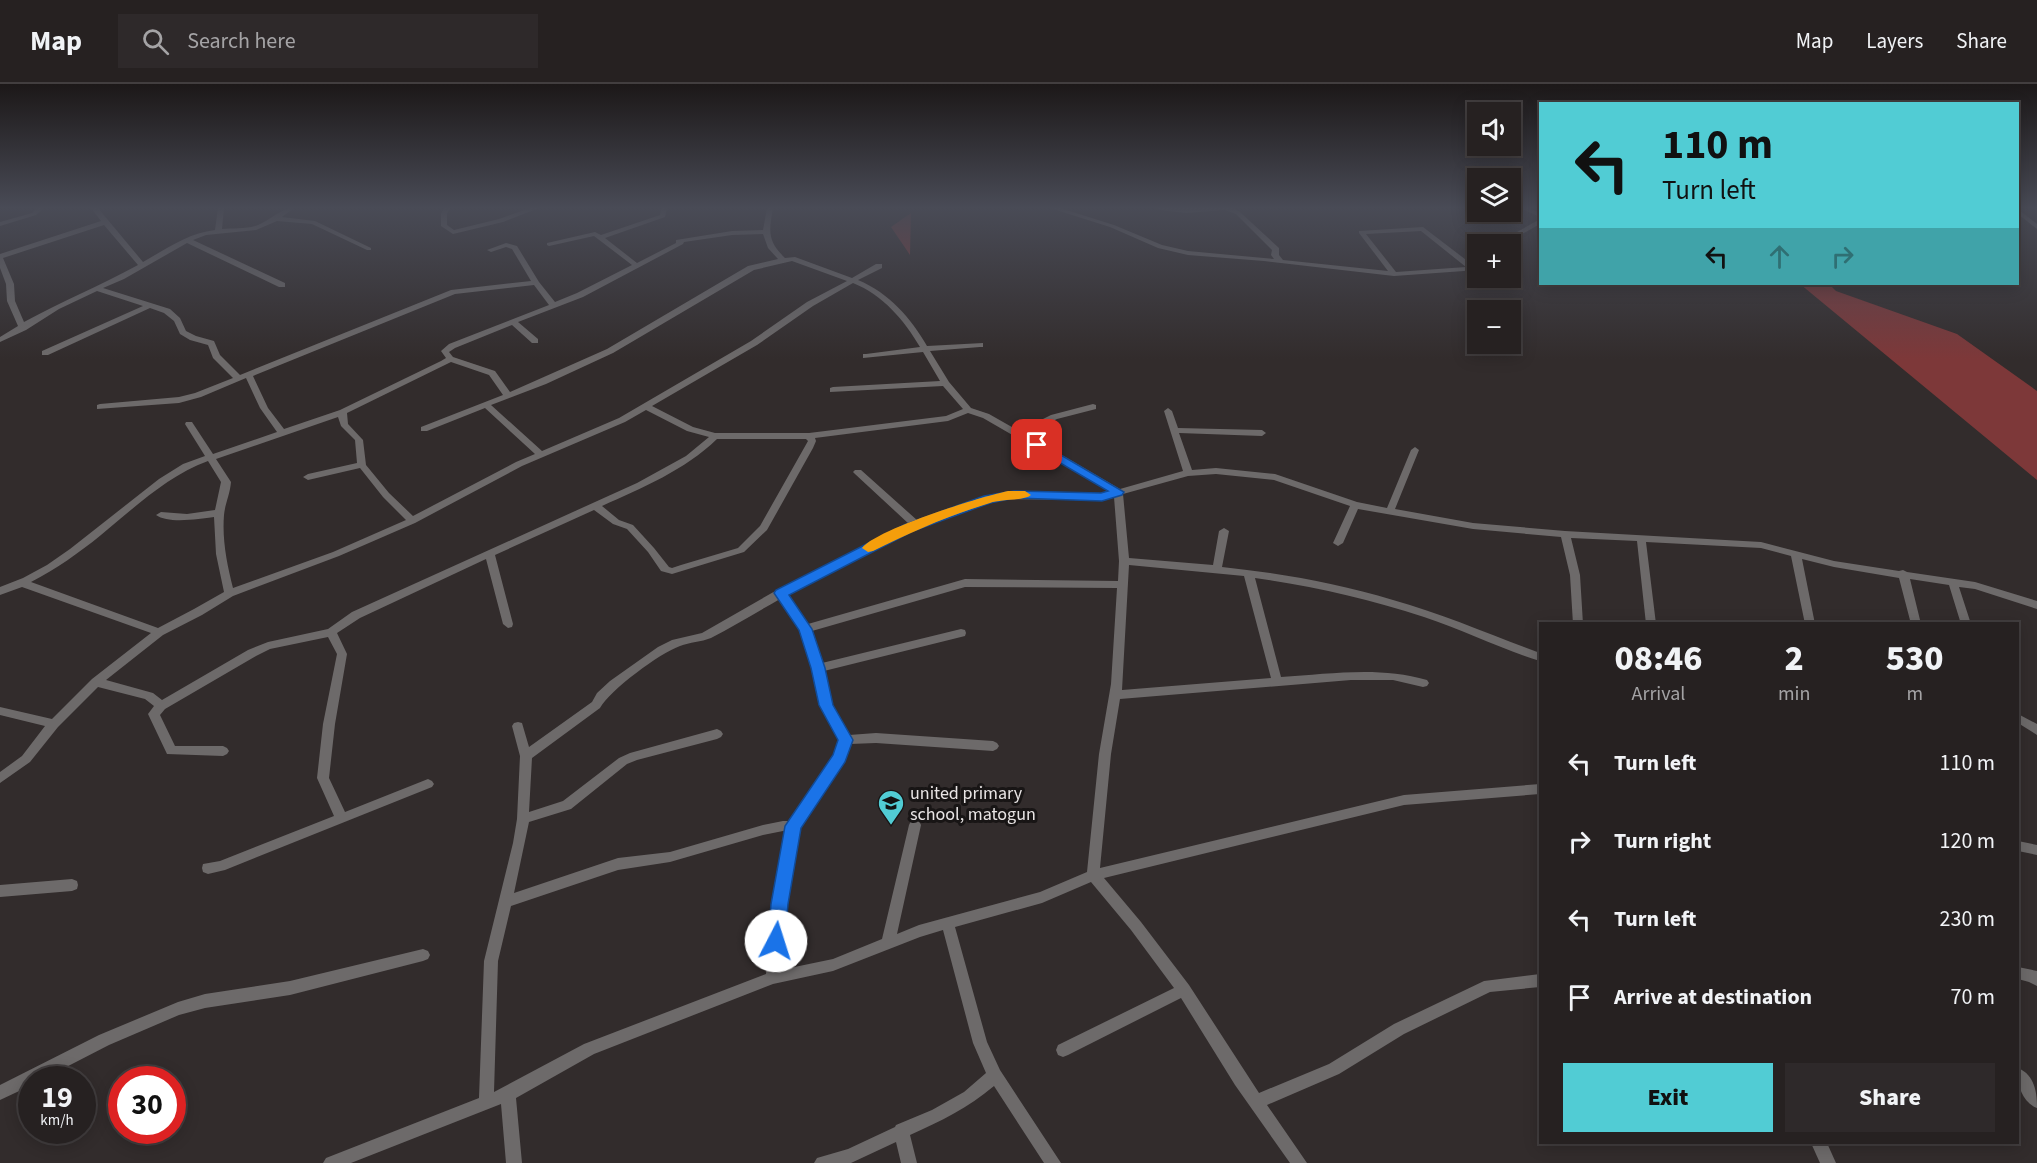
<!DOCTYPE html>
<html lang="en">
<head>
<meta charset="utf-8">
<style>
  :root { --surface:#262121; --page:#2e292a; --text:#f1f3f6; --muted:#a4a3a5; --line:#423e3f; --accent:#51ccd4 }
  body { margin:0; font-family:"Source Sans 3",sans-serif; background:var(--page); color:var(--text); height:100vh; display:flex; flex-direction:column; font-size:22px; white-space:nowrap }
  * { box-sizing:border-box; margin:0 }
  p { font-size:20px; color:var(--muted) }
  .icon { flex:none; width:33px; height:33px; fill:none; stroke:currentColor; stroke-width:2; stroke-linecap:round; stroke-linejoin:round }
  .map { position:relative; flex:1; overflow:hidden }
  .details { position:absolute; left:1539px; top:538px; width:480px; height:522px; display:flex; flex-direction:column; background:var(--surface); border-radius:0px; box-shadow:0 3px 15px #0003,0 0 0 2px var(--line) }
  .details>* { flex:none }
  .hud { position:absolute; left:1539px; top:18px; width:480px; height:183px; border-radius:0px; box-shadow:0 3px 15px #0003,0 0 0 2px var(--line); background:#51ccd4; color:#111; overflow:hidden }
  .controls { position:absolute; left:1467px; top:18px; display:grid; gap:12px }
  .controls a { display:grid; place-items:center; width:54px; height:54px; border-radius:0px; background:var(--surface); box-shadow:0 3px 15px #0003,0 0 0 2px var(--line); font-size:30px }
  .speed { position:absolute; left:18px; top:982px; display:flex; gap:12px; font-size:30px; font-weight:700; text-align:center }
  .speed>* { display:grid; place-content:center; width:78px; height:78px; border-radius:50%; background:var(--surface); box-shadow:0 3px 15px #0003,0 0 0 2px var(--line); line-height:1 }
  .speed small { font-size:15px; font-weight:400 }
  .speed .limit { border:9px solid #d22; background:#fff; color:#111 }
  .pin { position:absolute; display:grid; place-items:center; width:51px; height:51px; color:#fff; margin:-26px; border-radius:12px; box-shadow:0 3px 9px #0006 }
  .me { position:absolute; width:66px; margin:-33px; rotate:5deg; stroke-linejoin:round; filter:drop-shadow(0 0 4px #0008) }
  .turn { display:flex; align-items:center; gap:21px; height:126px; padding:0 24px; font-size:27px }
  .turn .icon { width:78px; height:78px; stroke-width:2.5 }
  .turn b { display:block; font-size:42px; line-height:51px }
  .lanes { display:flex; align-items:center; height:57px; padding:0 24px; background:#0003; justify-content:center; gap:30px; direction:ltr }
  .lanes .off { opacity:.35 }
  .eta { display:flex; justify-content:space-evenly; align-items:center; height:102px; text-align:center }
  .eta b { font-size:36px; font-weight:800; line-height:42px }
  .action { display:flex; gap:12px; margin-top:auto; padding:12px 24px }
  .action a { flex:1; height:69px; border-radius:0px; background:var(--accent); color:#111; font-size:24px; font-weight:800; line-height:69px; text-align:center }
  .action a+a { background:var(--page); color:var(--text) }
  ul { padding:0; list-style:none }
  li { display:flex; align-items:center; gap:18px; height:78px; padding:0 24px }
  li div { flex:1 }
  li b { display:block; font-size:22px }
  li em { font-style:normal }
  header { display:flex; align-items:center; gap:36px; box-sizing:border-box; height:84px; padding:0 30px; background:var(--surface); border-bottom:2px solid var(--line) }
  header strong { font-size:28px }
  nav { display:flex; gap:33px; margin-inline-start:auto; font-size:21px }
  .search { width:420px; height:54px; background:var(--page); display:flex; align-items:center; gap:15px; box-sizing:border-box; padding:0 21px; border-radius:0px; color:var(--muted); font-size:22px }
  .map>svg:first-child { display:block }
</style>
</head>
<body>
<header>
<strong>Map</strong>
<div class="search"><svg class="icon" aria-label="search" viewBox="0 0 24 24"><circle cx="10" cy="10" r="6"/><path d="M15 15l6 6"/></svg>Search here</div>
<nav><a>Map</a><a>Layers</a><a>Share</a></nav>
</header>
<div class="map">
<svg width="2037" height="1079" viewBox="0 0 2037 1079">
  <rect width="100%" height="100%" fill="#322c2c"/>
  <path fill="#7d3839" d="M911,129L910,171L891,143Z
    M1800,200H1829L1836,207L1957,250L2037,307V396Z"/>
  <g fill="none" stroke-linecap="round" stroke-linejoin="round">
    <path fill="#6d6a6a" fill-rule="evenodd" d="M37,124H44L36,131L0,142V138L32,129Z
      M91,124H98L143,178C166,165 188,149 215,146L218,124H224L222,145C232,144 245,145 255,142C269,138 280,124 294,124L282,133L315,137L371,164V166H367L312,140L277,137L256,146L206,151L193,156L285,199V203H279L187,159L124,195L103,204L170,225L180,234L186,247L196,252L214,257L220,271L240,291L451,206L531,197L512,165L506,163L491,168L487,166L506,159L517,162L539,198L555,218L577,209L632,181L594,152L549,162L547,161V159L595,148L601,151L660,131L661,124H667L665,133L605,154L637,179L676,159V156L732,147L763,146L767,124H773C769,147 767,157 785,174L795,173L852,194L876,180H882V184L858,196C889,209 911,234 927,262L983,259V263H980L930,267L949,298L971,324L989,330L1019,347L1051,331L1093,320L1096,321V325L1057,335L1026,350L1120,405L1183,387L1164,327L1168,324L1172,327L1178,344L1262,346L1266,349L1262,352L1179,349L1192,386L1216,384L1275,390L1357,418L1387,424L1411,366L1415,363L1419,366L1395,425L1473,439L1565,447L1761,458L1834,477L1899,487L1903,486L1907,488L1975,498L2037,517V525L1975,505L1959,503L1971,540H1961L1949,501L1910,495L1921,540H1911L1899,494L1834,483L1802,475L1815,540H1805L1791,472L1761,464L1646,458L1656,540H1646L1637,457L1571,454L1580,491L1583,540H1573L1570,491L1561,453L1473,445L1358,425L1343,459L1338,462L1333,459L1350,422L1274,396L1216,390L1188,392L1123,410L1129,474L1213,481L1219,447L1224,444L1229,447L1222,483C1279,489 1337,499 1393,516C1443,530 1491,551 1540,569V577C1501,565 1463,546 1424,533C1369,515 1312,502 1255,494L1281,593C1330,590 1379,582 1427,596L1429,599L1427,602L1423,603L1393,596H1351L1120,615L1111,670L1100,784L1404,711L1540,700V710L1404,721L1104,794L1141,838L1189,901L1259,1009L1329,980L1394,940L1484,897L1540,890V903L1490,908L1404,950L1339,990L1267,1021L1307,1079H1290L1235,1001L1181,914L1068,971L1063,973L1058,971L1056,966L1058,961L1174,904L1131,846L1091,798L1042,819L955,843L987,958L1000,986L1061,1079H1044L994,1002C968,1024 941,1037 910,1051L917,1079H901L896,1058L851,1079H814L817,1074L848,1065L895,1043L896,1041L932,1026L964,1008L986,989L973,959L943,846L920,853L833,887L773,900L594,970L516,1014L522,1079H506L501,1020L351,1079H323L326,1074L479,1014L484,877L513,759L517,735L520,672L512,642L514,639L518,638L522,639L529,663L592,618L597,609L610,597L658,563L672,556L702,549L777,506L909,440L855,390L853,388L855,386H861L918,437L1001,409L1102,410L1111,408L983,334L968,329L948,337L815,354L816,357L813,364L767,446L744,468L672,490L661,487L648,468L627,445L613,440L594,426L495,471L513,540L512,543L508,544L503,540L486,475L360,534L337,549L347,570L335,640L329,694L345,728L428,695L432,697L434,700L432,703L225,786L208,790L203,788L202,784L203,780L220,777L334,732L317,694L323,640L337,570L328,553L270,565L256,572L165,625L160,631L175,662H223L227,664L229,667L227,670L223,672L167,670L148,630L154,622L145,615L98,603L58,643L30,678L0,699V688L22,672L45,642L0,631V623L52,635L92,595L151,549L22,503L0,511V503L23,494L47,481L70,465L159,395L183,380L205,372L185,340L186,338H192L213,370L277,348L260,324L246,294L201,313L179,319L97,325V321L100,320L179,313L195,309L233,294L213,274L208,261L190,256L180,250L174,237L164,229L150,224L48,271H42V267L143,222L97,207L59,225L26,246L0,258V253L18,242L7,217L6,200L0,184V170L101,137ZM104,141L138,181C100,202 62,217 24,238L15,217L14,200L3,174ZM763,150L768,164L778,175L748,182L607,265L510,308L495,287L453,273L449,268L455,264L512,241L532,259H538V255L518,238L583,213L683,160L684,158L732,151ZM792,177L847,197L807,218L751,257L619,334L542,367L491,321L546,300L613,269L754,186ZM853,199C883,211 904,236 920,263L866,270H863V274L923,268L940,297L833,303L830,304V308L943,302L963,325L946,332L809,349H715L693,343L652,322L757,261L813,222ZM534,201L549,221L449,260L441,267L446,274L441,277L340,326L284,345L268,324L253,292L455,210ZM451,278L489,291L503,311L421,343V347H427L485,324L535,370L516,378L413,432L389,409L366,381L363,356L348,340L347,329ZM646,326L687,347L709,353L686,372L637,399L352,528L328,545L268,558L248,566L162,616L153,609L106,596L163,551L202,531L233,512L339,472L415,439L522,382L625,338ZM338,333L341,342L355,356L357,379L308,390L303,393L308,396L360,384L383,413L406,436L333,468L233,504C227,480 222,456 224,431C225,420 230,410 231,398L216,375ZM717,355H806L808,357L760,442L738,464L681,481L672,484L669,483L654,464L633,441L619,436L602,422C642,404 685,386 717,355ZM208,377L221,398L215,426L187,430L161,428L156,431C168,440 199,435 214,433L216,470L224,508L194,525L158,544L31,498C56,485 79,469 101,451C134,424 167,392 208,377ZM1114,413L1119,477L1118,497L965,495L808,540L788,511L919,443L1002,415L1102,416ZM1129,481L1244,492L1271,594L1122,606ZM965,503L1117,504L1111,600L1099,670L1087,788L1040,808L919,841L897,850L921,741L919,737L915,736L911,737L909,741L882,855L833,875L780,886L786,820L799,744L843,677L850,660L876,659L993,667L997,665L999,662L997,659L993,657L876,649L849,651L832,621L824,587L961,553L965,552L966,549L965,546L961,545L822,579L812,547ZM780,515L801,546L813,584L820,621L840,656L834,672L790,737H783L763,741L670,768L618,774L514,809L529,738L571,725L627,680L637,676L717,655L721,653L723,650L721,647L717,645L630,669L619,674L563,717L529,728L532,674L600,624C610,606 660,569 680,562C690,558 701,558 711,554C734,542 757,528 780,515ZM783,747L786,748L772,820L766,890L584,960L494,1008L498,877L511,822L618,786L670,778L763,751Z
      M444,124H450L447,130V141L454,146L499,135L530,124H539L503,138L453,150L441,142V130Z
      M1050,124H1060L1114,141L1162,161L1188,167L1274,175L1271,171L1272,166L1236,130L1225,126L1186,129L1159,126L1156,124H1233L1240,128L1279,164V171L1283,176L1388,187L1359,149V147L1423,143L1474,182H1478V186L1394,192L1264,177L1188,171L1158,164L1110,143ZM1421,147L1466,183L1396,188L1366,150Z
      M1520,124H1529L1540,129V133Z
      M2018,125L2037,140V145L2018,130Z
      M1540,135V140L1504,160H1496Z
      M2018,630L2037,640V651L2018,639Z
      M2018,757L2037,761V771L2018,767Z
      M72,795L77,797L78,801L77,805L72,807L0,813V801Z
      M423,865L428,867L430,871L428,875L423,877L290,911L205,924L179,931L109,961L41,996H32V1001L0,1016V1001L99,951L178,918L205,910L290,897Z
      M2018,883L2037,887V902L2029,898L2018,895Z
      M2018,984C2035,991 2037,1009 2037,1024C2021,1018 2017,999 2018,984Z
      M1811,1059H1827L1836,1079H1820Z"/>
  </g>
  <linearGradient id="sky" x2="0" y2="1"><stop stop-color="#1c1818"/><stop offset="0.45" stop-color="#494b56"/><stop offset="1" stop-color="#494b56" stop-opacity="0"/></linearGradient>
  <rect width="2037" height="275" fill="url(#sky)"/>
  <path fill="#1a73e8" stroke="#114b97" stroke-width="1.5" d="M1037,357L1124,408L1122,411L1102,417L1014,414L990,419L913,447L789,511L812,545L825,584L833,621L853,656L845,678L801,744L788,820L785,857L782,863L776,865L770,863L768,857L771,820L785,742L833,671L838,656L819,621L811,584L799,546L774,509L776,506L904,441L984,412L1014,407L1101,409L1108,407L1033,363V358Z"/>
  <path fill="#f59e0b" d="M1008,407H1025L1031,411C1024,417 1001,415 990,419C950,431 911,448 873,467L868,468L862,464C877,445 980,413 1008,407Z"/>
  <defs>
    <g id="school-pin" transform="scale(1.35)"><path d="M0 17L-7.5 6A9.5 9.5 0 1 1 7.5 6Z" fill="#51ccd4" stroke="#181515"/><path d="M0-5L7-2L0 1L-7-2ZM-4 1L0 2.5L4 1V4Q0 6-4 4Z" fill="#111"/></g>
  </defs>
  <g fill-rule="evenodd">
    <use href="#school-pin" x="891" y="719"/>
  </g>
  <g text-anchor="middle" stroke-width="6" stroke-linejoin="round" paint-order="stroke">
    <g font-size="18" fill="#e9e5e5" stroke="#181515" text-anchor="start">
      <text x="910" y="715">united primary<tspan x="910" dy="21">school, matogun</tspan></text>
    </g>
  </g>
</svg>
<div class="controls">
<a><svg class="icon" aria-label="sound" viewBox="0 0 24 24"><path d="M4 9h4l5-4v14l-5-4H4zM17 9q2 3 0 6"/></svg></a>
<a><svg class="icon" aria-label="layers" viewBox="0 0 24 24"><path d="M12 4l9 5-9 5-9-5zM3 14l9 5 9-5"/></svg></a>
<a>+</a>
<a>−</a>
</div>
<div class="speed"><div>19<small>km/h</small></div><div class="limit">30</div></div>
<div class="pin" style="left:1037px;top:361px;background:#d93025"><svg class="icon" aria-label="arrive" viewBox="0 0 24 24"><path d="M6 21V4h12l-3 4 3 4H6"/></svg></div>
<svg class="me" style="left:776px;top:857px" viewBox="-20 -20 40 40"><circle r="19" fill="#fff"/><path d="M0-13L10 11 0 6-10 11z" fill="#1a73e8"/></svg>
<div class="hud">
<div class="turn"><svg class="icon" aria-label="left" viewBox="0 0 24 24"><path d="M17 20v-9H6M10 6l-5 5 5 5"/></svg><div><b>110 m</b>Turn left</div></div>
<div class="lanes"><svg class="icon" aria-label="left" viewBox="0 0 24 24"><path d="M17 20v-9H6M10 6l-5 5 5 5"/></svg><svg class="icon off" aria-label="ahead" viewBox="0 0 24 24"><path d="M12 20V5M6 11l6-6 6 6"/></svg><svg class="icon off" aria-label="right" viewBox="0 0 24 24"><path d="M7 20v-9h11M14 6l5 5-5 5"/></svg></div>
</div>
<section class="details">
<div class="eta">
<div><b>08:46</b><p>Arrival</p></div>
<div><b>2</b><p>min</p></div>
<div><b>530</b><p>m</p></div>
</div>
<ul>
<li><svg class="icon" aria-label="left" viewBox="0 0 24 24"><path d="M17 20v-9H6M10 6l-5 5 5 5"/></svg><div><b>Turn left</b></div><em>110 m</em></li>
<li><svg class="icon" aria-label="right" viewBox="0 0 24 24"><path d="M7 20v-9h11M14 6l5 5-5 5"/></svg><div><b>Turn right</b></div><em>120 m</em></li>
<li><svg class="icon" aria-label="left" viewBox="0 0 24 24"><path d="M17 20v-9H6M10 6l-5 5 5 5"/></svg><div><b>Turn left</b></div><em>230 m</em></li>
<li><svg class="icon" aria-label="arrive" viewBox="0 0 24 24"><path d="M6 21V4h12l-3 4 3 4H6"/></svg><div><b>Arrive at destination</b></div><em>70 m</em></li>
</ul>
<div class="action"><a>Exit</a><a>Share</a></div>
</section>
</div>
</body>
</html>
